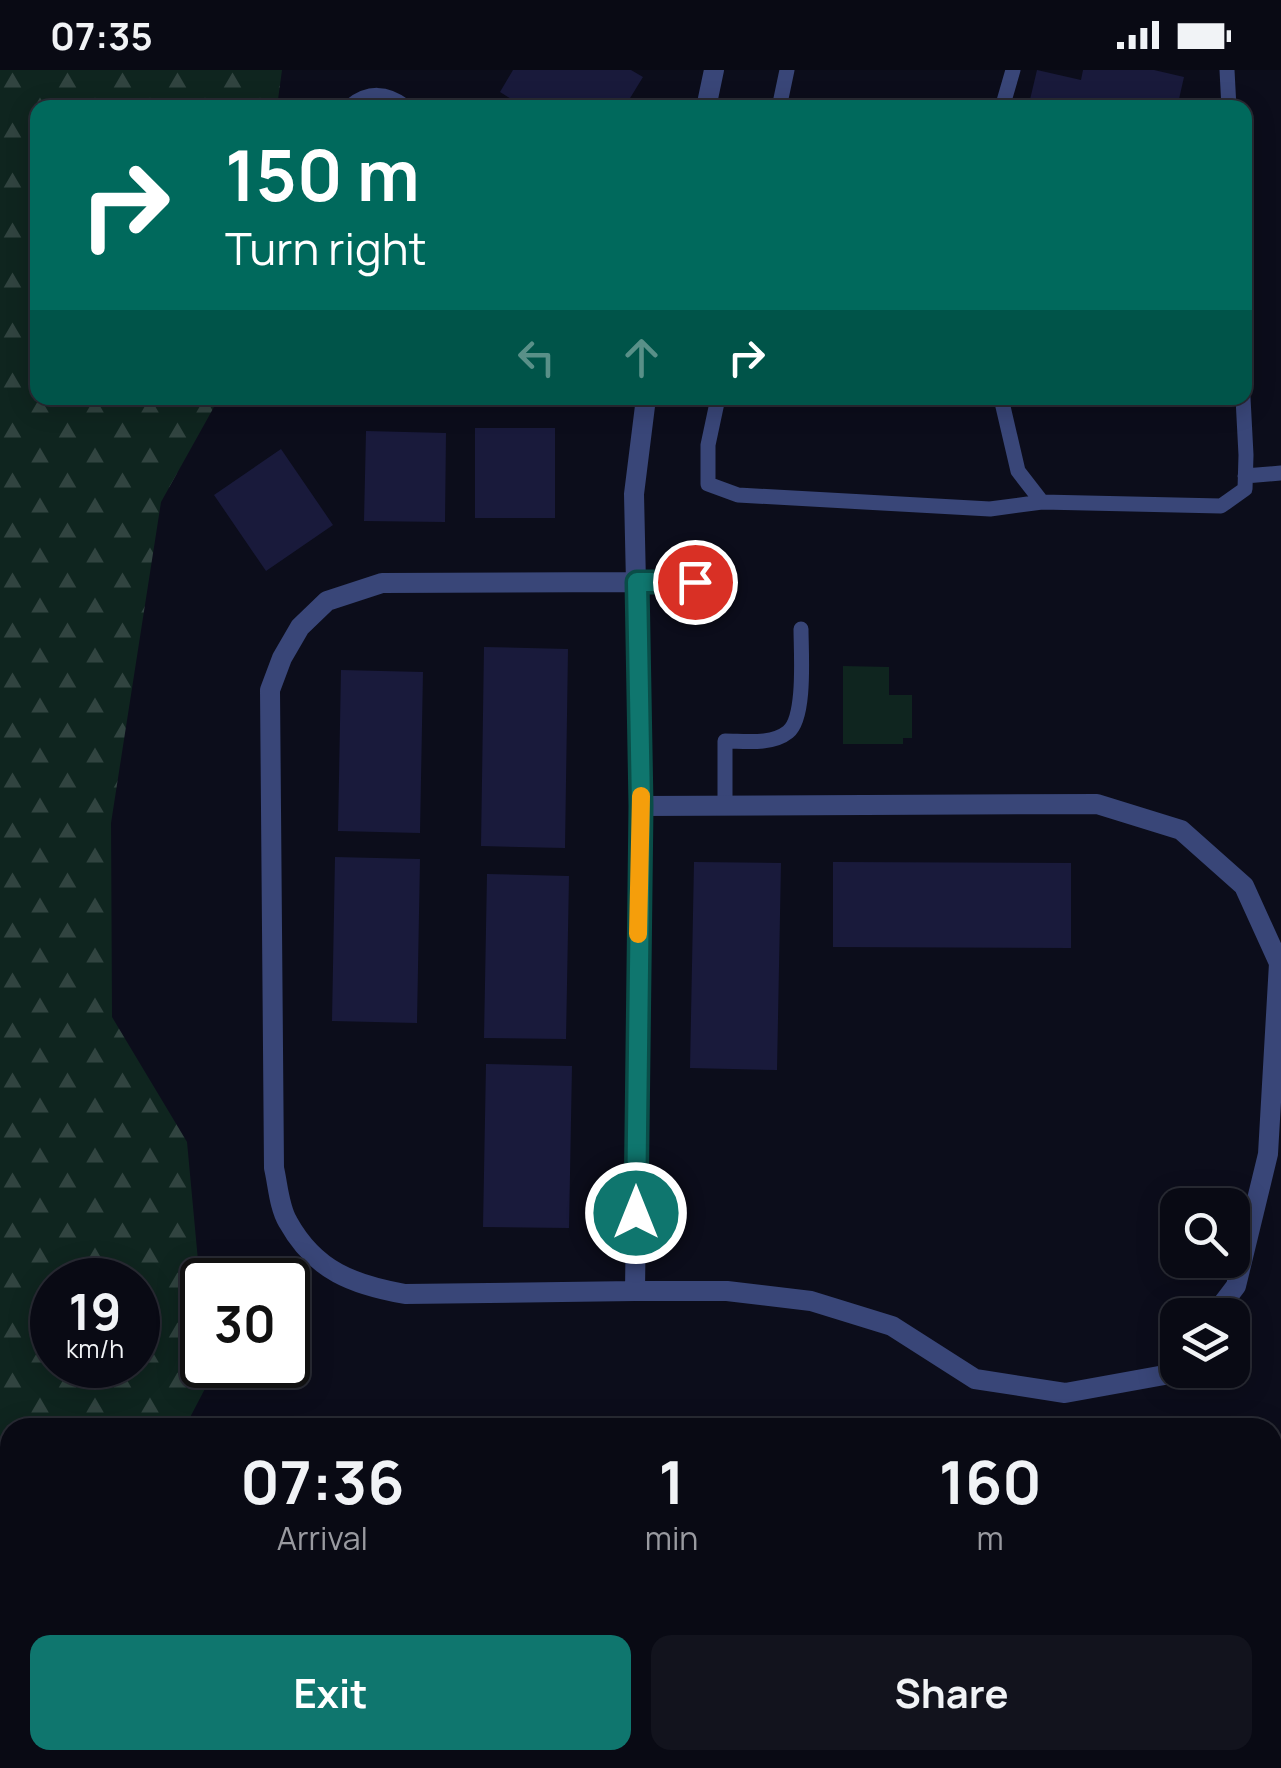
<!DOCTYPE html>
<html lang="en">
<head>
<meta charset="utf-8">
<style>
  :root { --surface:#090a14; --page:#12131d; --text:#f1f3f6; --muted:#999aa0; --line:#292b34; --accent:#0f766e }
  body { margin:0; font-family:Manrope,sans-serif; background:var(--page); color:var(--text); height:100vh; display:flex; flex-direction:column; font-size:38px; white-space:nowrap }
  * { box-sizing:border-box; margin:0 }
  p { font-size:32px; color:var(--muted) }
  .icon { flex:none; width:55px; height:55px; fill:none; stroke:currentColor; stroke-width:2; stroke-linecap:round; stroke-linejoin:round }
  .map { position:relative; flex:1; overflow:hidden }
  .side { position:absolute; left:0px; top:1348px; width:1282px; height:352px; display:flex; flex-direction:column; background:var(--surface); border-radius:30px 30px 0 0; box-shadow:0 5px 25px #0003,0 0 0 2px var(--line) }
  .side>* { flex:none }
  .banner { position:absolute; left:30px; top:30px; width:1222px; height:305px; border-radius:20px; box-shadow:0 5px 25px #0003,0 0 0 2px var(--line); background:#00695c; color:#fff; overflow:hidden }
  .controls { position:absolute; left:1160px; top:1118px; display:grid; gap:20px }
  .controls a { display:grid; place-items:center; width:90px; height:90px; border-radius:20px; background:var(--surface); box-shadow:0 5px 25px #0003,0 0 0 2px var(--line); font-size:50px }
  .speed { position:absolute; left:30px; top:1188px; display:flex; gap:20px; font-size:50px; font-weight:700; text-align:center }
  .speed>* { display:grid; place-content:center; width:130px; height:130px; border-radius:50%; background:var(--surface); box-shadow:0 5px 25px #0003,0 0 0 2px var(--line); line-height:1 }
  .speed small { font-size:25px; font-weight:400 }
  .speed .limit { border:5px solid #111; border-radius:15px; background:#fff; color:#111 }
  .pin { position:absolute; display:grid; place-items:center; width:85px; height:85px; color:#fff; margin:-42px; border:5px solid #fff; border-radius:50%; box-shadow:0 2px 10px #0007 }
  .me { position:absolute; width:110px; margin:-55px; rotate:0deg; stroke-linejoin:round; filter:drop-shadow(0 0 8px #0008) }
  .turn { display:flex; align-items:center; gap:35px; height:210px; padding:0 30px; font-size:45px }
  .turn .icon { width:130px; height:130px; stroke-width:2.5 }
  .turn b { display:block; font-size:70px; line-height:85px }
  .lanes { display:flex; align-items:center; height:95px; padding:0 30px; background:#0003; justify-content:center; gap:50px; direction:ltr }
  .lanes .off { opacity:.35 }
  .eta { display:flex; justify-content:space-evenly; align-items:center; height:170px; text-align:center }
  .eta b { font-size:60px; font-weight:700; line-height:70px }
  .cta { display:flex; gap:20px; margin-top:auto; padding:20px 30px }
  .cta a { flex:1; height:115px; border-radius:20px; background:var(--accent); color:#fff; font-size:40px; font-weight:700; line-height:115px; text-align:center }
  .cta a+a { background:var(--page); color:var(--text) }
  .status { display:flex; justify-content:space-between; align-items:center; height:70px; padding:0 50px; background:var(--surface); direction:ltr }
  .status svg { height:28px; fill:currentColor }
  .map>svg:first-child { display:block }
</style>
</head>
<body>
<div class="status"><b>07:35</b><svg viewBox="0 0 49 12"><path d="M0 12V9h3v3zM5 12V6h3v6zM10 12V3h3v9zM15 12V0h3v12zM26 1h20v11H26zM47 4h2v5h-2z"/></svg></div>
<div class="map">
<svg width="1281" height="1698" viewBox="0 0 1281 1698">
  <defs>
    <pattern id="forest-firs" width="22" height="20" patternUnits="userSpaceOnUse" patternTransform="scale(2.5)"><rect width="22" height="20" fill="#0f251f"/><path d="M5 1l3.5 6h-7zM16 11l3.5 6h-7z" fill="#314440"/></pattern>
  </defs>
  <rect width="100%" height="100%" fill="#0c0d1b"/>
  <path fill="url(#forest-firs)" fill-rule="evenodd" d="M0,0H282L277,37L38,38V328H219L161,432L111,753L112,947L187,1072L202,1234V1295H208L210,1309L185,1357L10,1358V1690H433L0,1692ZM52,1210H138V1295H52Z
    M1281,1454V1686H1273L1272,1460Z"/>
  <path fill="#0f251f" d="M843,596L889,597V625H912V668H903V674H843Z"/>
  <path fill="#191a3b" d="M513,0H631L643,7L624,38H526L500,22Z
    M1037,0L1081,10L1083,0H1154L1184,7L1177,38H1028Z
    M475,358H555V448H475Z
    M366,361L446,363L445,452L364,451Z
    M281,379L333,455L266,501L214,425Z
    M484,577L568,579L565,778L481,776Z
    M341,600L423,602L420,763L338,761Z
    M335,787L420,789L417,953L332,951Z
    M694,792L781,793L777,1000L690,998Z
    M833,792L1071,793V878L833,877Z
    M487,804L569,806L566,969L484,968Z
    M486,994L572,996L569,1158L483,1157Z"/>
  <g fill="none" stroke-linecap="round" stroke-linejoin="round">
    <path stroke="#394678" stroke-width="15" d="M1227,0L1229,38
      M779,38L787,0
      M1002,38L1013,0
      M718,328L708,375V414L738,425L990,439L1042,432
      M1001,328L1018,401L1042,432L1221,436L1245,419L1246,385L1243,328
      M1245,406L1281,403
      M637,512L724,513
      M725,736V671C745,671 772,675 788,662C806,648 801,582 801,559"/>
    <path stroke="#394678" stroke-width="20" d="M352,38C369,24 386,25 403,38
      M706,38L714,0
      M637,512L382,513L327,531L300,557L282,588L270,620L274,1098C278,1115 279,1137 288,1152C315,1201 354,1215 405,1224L635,1221L641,736L634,424L646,328
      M641,736L1097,734L1181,760L1244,816L1279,893L1268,1084L1236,1216L1214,1245
      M635,1221H727L811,1231L892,1256L975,1309L1065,1323L1170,1304L1178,1293"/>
  </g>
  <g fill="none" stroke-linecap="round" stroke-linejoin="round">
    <g stroke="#0a4d48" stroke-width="25">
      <path id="route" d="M636,1143L641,736L637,512H695"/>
    </g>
    <use href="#route" stroke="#0f766e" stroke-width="18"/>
    <path stroke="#f59e0b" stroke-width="18" d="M638,864L641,726"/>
  </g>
</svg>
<div class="controls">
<a><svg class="icon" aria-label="search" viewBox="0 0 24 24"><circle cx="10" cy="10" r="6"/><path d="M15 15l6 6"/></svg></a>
<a><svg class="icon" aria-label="layers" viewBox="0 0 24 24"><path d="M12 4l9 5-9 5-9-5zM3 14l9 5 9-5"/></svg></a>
</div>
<div class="speed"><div>19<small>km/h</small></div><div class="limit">30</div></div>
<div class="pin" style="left:695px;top:512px;background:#d93025"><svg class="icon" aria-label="arrive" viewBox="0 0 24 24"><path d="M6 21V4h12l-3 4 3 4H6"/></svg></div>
<svg class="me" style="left:636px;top:1143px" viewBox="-20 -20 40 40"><circle r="17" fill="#0f766e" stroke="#fff" stroke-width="3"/><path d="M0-11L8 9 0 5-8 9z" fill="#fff"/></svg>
<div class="banner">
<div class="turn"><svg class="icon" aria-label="right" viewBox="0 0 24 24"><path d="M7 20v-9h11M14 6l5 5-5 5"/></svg><div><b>150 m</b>Turn right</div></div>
<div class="lanes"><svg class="icon off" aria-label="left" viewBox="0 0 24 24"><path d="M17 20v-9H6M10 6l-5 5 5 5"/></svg><svg class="icon off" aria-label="ahead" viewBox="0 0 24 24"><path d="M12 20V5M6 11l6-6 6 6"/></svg><svg class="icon" aria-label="right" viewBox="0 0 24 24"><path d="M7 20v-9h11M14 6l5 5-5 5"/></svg></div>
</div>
<section class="side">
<div class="eta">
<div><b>07:36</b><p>Arrival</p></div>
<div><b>1</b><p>min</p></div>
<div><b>160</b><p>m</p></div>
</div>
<div class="cta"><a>Exit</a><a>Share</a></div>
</section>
</div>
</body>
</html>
